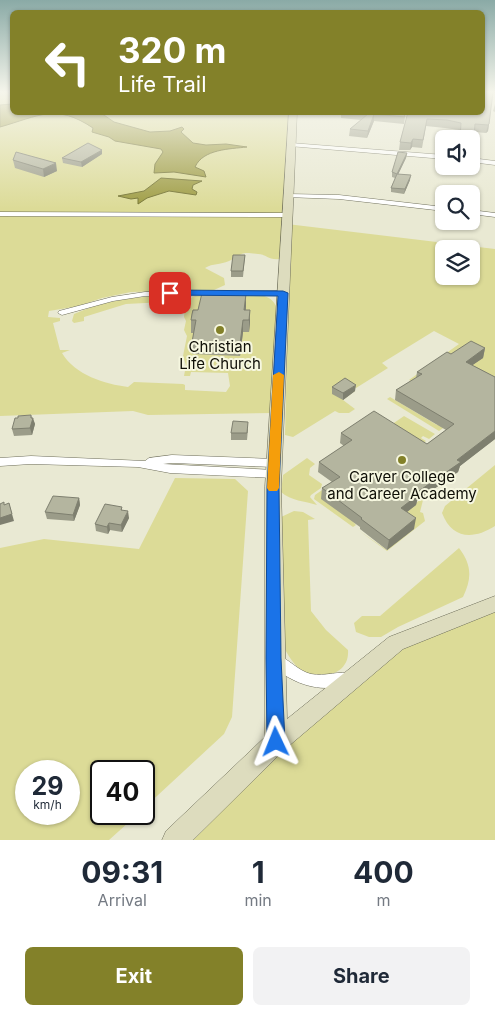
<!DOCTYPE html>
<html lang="en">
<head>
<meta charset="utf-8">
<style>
  :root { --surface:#fff; --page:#f2f2f3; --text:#1f2937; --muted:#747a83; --accent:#838129 }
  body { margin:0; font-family:Inter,sans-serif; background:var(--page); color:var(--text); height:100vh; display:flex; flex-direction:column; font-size:19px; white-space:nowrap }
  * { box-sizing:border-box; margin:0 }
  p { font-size:16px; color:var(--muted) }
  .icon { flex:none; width:28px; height:28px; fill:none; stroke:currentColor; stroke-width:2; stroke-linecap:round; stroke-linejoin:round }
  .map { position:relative; height:840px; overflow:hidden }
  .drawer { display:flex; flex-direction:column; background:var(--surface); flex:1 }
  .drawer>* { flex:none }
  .hud { position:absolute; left:10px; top:10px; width:475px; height:105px; border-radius:8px; box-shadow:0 1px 4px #0004; background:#838129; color:#fff; overflow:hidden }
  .controls { position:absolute; left:435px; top:130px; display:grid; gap:10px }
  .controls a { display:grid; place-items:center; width:45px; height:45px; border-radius:8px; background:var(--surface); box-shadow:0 1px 4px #0004; font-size:25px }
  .speed { position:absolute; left:15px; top:760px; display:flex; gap:10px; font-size:25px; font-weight:700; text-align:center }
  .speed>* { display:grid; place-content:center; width:65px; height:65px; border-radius:50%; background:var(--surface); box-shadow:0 1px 4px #0004; line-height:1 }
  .speed small { font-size:12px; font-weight:400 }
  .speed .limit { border:2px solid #111; border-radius:8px; background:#fff; color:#111 }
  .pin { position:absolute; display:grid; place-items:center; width:42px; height:42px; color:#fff; margin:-21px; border-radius:10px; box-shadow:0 2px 8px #0006 }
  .me { position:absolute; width:55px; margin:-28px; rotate:358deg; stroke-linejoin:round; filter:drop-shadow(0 0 4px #0008) }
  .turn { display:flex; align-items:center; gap:18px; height:105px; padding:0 25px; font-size:22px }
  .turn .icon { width:65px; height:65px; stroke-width:2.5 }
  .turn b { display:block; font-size:35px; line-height:42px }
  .eta { display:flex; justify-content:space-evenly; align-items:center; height:85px; text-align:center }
  .eta b { font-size:30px; font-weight:700; line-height:35px }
  .button { display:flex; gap:10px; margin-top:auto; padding:10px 25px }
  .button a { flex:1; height:58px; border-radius:8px; background:var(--accent); color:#fff; font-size:20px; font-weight:700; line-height:58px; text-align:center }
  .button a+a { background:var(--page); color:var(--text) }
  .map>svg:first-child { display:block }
</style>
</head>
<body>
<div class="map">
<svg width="495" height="840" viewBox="0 0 495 840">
  <rect width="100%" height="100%" fill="#e9e9d3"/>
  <path fill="#dcdb97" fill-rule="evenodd" d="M0,92H12V112L289,113L281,259C266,260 269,255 258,254C237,251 244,255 229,261C220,265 213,263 205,268L224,278L225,285L214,290L131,292L102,298L79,306L49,311L48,317L60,318V321L53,323L60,350H70L62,353C75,375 105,384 128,387L134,382L183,384L185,385V390L226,392L230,386L228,373L191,372L190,376H184L186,365L183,356L187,336L184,330L186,321L184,317L186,300L195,296L261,295C272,298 275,302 279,313L273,413L148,415L133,411L0,416Z
    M287,224L495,249V411L417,384L409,380L459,344L434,331L382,363L388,368L356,388L353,386L350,388L355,391L343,400L355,409L349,413H339L335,411L293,437L285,435L288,313ZM444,249H471V276H444Z
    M168,296L175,301L172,306H166L165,302L126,304L84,317V321L74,323L72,321L74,314C103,301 136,296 168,296Z
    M390,397L437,425L450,423L439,431L387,399Z
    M404,416L435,434L429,439L423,436L421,438L426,441L419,446L391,425Z
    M307,458L315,464L310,468L309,475L322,484L321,488L311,495L310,497L317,505C305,501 291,501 281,492L283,475Z
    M495,465V526C473,540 452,539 442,513L445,506Z
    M175,478L235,479L248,491L232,717L224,734L144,808V771H101V814H138L109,840H0V548L44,539L139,549ZM26,771H69V814H26Z
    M325,488L356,525L353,527L314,499L315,495Z
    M424,496L420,512L423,513L425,521L387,551L358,530L387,550L399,518Z
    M294,511L303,512L315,519L308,520L311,611L326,630L348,650C350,675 320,682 301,670C293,664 289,656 284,648L281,517Z
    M459,548C472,565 472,578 463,597L398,627L381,637H369L356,632L354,623L362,616H380Z
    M495,607V840H176L400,645Z"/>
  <path fill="#9e9c43" stroke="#737231" d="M12,104V112L101,113L114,122L150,132L170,131L182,127L184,129L181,132L193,143L206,145L226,144L247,147C230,149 203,149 195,167L204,171L206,177L174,172L154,173L155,164L163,152L161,149L115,141L109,137L92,132L93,128C56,103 39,116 0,127V105Z
    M161,178L202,181L193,185L192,189L197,192L196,195L169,191L147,198L138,204V198L131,199L118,196L144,191Z"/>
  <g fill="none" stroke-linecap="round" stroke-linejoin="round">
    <g stroke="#6d6d59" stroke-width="1">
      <path id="street" d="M291,143L444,155V159L289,146V144Z
        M471,158L495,161V165L471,162Z
        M288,194L339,195L444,207V211L339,199L286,197L285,196Z
        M471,210L495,213V217L471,214Z
        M0,212L287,213L290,215L287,217L0,216Z
        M283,291L287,293L286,295L145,296L113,301L62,315L58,313L59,311L112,297L145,292Z
        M172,455L274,459L278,460L279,463L278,466L274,467L172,463L163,464L274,470L278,471L279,474L278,477L274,478L170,473L138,467L31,464L0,466V458L31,456L145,461L149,458Z
        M276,654C289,659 298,671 311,674C325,677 340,670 352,674L354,679L352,684C328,692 304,688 283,674C278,670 272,666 269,660L271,656Z"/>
    </g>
    <g stroke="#6d6d59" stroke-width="1">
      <path id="secondary" d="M289,112H297L281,487L287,719L389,637L495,596V612L403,649L284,750L193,840H162L166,831L265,737V487Z"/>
    </g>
    <use href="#street" fill="#fff" fill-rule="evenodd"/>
    <use href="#secondary" fill="#dddcbe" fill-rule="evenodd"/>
  </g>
  <path fill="#9b9c89" d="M495,104V112L493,111Z
    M341,112H404L405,117L404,124L374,121L367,138L349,136L350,129L361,120L341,118Z
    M408,112L489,124L488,131L486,133L475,132L473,146H471V139H459V130L445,128L426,126L422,148L412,147L410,150H399L400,142Z
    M407,153L406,158L398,174L410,180L404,194L391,192V188L395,178L392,177V172Z
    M102,154L82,167L63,163L62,158Z
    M13,160L57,171L44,177L15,168Z
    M245,255L243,277H231V271Z
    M246,306V310L250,322L249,332H243L240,356L192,354V342L194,333H191V320L198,310Z
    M485,348L483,358L472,365L495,377V439L460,466L458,472L417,501L416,505L407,512L414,529L387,550L360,529V527L321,499L322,488L332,482L318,472L319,462L344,446L340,443L341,433L427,444L446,430L395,400L396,390L416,378L417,372L451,354Z
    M332,387L355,391L343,400L332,394Z
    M32,418L35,424L32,435L14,436L12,429Z
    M248,429L247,440H231V433Z
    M79,498L80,505L74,521L47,519L45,512Z
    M122,507V510L129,518L122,532L110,530L108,534L96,531L95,524Z"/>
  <path fill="#7e7f6f" d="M374,114V121L367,138L368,131Z
    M489,124L488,131L486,133L488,125Z
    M413,139L412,147L410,150L411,143Z
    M102,150V154L82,167L81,162Z
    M407,153L406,158L396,179L397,174Z
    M56,163L57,171L44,177L43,169Z
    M411,175L410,180L404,194L405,189Z
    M246,294V306L244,322V310Z
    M250,310V322L249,332V320Z
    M243,320V332L240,356V344Z
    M485,348L483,358L464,371L466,362Z
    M356,385L355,391L343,400V393Z
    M31,415L32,420L33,418L35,424L32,435L30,428Z
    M495,431V439L460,466L458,472L417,501L416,505L399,518L401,508L416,493L457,460Z
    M79,498L80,505L74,521L73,515Z
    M9,503L14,521L0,525V518Z
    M128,511L129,518L122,532L121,525Z
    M416,518L414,529L387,550L389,540Z
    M109,523L110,530L108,534L107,527Z"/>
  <path fill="#b4b59f" stroke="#7e7f6f" d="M482,92H493L489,124L488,125L475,124L474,138L460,139L461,123L447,120L427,119L423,140L413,139L411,143L400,142L408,112H482Z
    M354,112H404L405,117L374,114L368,131L350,129L368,114Z
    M88,143L102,150L81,162L62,158Z
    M16,152L56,163L43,169L13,160Z
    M398,152L407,153L397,174L392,172Z
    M397,174L411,175L405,189L391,188Z
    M233,255H245L243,271H231Z
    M202,293L246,294L244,310H250L249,320H243L240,344L192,342L196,320H191L192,314L193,310H198Z
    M471,341L485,348L466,362L495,377V431L457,460L461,462L416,493L418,495L401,508L416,518L389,540L361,519L362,518L322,488L340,477L319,462L352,440L341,433L374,411L427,444L454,424L396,390L422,374L417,372L447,352L451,354Z
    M345,378L356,385L343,393L332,387Z
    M31,415V418H33L30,428L12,429L15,418H18V416Z
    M233,421L248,422L247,433H231Z
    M53,496L79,498L73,515L45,512Z
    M4,502V505L9,503L12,514L0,518V504Z
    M105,504L122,507L121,510L128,511L121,525L109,523L107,527L95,524Z"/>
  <linearGradient id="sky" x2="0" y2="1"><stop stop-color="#8aaaa6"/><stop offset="0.44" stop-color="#f5f5eb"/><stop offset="1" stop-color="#f5f5eb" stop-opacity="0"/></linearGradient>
  <rect width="495" height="209" fill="url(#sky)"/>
  <path fill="#1a73e8" stroke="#114b97" d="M170,290L283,291L288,293L279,487L281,658L285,742L282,748L276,750L270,748L267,742L266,658L267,487L278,296L167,295L165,293Z"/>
  <path fill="#f59e0b" d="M279,372L284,375L279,488L277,491H269L267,488L273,375Z"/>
  <g fill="#838129" stroke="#f6f7e0" stroke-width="2">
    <circle cx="220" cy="330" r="5"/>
    <circle cx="402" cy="460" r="5"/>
  </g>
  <g text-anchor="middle" stroke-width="4" stroke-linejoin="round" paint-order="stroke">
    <g font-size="15" fill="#0f0f07" stroke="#f6f7e0">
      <text x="220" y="352">Christian<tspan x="220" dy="17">Life Church</tspan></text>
      <text x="402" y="482">Carver College<tspan x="402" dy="17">and Career Academy</tspan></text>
    </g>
  </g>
</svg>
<div class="controls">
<a><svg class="icon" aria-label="sound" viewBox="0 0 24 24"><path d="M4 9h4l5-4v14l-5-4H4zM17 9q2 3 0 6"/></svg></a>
<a><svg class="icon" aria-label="search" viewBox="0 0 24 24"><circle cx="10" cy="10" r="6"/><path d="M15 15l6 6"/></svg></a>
<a><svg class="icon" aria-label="layers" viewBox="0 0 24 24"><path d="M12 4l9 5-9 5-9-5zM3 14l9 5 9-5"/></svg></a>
</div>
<div class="speed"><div>29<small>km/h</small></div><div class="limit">40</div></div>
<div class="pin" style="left:170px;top:293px;background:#d93025"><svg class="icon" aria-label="arrive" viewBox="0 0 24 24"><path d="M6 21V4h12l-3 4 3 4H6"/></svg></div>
<svg class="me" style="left:276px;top:742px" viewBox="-20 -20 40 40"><path d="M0-17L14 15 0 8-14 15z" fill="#1a73e8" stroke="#fff" stroke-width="4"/></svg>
<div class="hud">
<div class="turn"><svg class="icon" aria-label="left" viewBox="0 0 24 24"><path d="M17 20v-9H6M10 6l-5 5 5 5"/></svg><div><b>320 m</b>Life Trail</div></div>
</div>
</div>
<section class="drawer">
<div class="eta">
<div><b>09:31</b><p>Arrival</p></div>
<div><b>1</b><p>min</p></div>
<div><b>400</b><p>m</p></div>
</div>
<div class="button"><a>Exit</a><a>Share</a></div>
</section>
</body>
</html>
